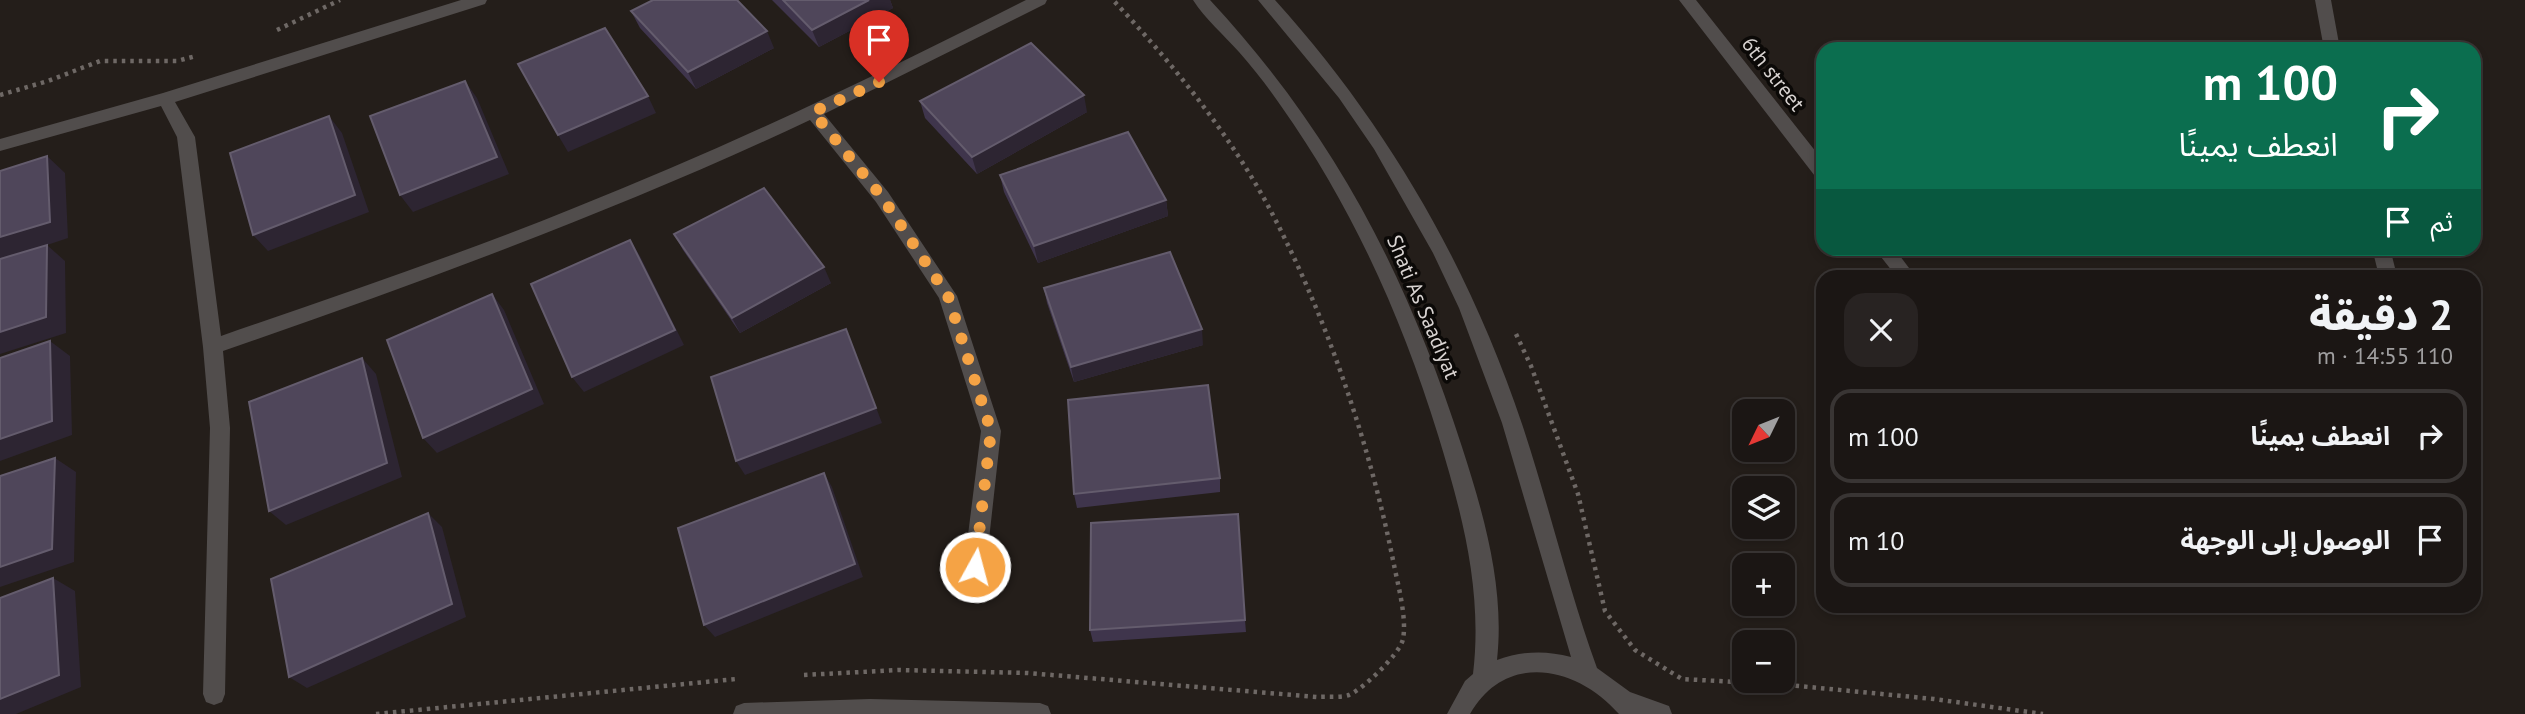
<!DOCTYPE html>
<html lang="ar">
<head>
<meta charset="utf-8">
<style>
  :root { --surface:#1b1614; --page:#282322; --text:#f1f3f6; --muted:#a09fa0; --line:#393534 }
  body { margin:0; font-family:"PT Sans","Noto Sans Arabic",sans-serif; background:var(--page); color:var(--text); direction:rtl; height:100vh; display:flex; flex-direction:column; font-size:26px; white-space:nowrap }
  * { box-sizing:border-box; margin:0 }
  p { font-size:23px; color:var(--muted) }
  .icon { flex:none; width:38px; height:38px; fill:none; stroke:currentColor; stroke-width:2; stroke-linecap:round; stroke-linejoin:round }
  .map { position:relative; flex:1; overflow:hidden; direction:ltr }
  .panel { position:absolute; left:1816px; top:270px; width:665px; height:343px; display:flex; flex-direction:column; background:var(--surface); border-radius:21px; box-shadow:0 4px 10px #0003,0 0 0 2px var(--line); direction:rtl }
  .panel>* { flex:none }
  .banner { position:absolute; left:1816px; top:42px; width:665px; height:214px; border-radius:21px; box-shadow:0 4px 10px #0003,0 0 0 2px var(--line); direction:rtl; background:#0b6e4f; color:#fff; overflow:hidden }
  .needle { width:46px; rotate:227deg }
  .buttons { position:absolute; left:1732px; top:399px; display:grid; gap:14px }
  .buttons a { display:grid; place-items:center; width:63px; height:63px; border-radius:14px; background:var(--surface); box-shadow:0 4px 10px #0003,0 0 0 2px var(--line); font-size:35px }
  .pin { position:absolute; display:grid; place-items:center; width:60px; height:60px; color:#fff; margin:-72px -30px; border-radius:50% 50% 50% 0; rotate:-45deg; box-shadow:0 0 7px #0007 }
  .pin .icon { rotate:45deg }
  .me { position:absolute; width:77px; margin:-38px; rotate:7deg; stroke-linejoin:round; filter:drop-shadow(0 0 5px #0008) }
  .turn { display:flex; align-items:center; gap:24px; height:147px; padding:0 28px; font-size:32px }
  .turn .icon { width:91px; height:91px; stroke-width:2.5 }
  .turn b { display:block; font-size:49px; line-height:60px }
  .then { display:flex; align-items:center; height:66px; padding:0 28px; background:#0003; gap:14px; font-size:26px }
  .round { display:grid; place-items:center; flex:none; width:74px; height:74px; border-radius:21px; background:var(--page) }
  .head { display:flex; align-items:center; justify-content:space-between; height:119px; padding:0 28px }
  h1 { font-size:42px; font-weight:800; line-height:52px }
  ul { padding:0; list-style:none }
  li { display:flex; align-items:center; gap:21px; height:94px; margin:0 14px 10px; padding:0 14px; border:4px solid var(--line); border-radius:21px }
  li div { flex:1 }
  li b { display:block; font-size:26px }
  li em { font-style:normal }
  .map>svg:first-child { display:block }
</style>
</head>
<body>
<div class="map">
<svg width="2525" height="714" viewBox="0 0 2525 714">
  <rect width="100%" height="100%" fill="#241e1a"/>
  <g fill="none" stroke-linecap="round" stroke-linejoin="round">
    <path stroke="#6e6865" stroke-width="4.5" stroke-dasharray="3.5 5" stroke-linecap="butt" d="M277,30L340,0
      M0,95L48,81L100,61H177L196,56
      M1516,334L1531,366L1578,494L1605,611L1635,650L1682,679L1788,685L1934,699L2043,714
      M804,675L899,670L1028,673L1317,697C1326,696 1340,698 1349,695C1363,689 1400,654 1403,639C1407,618 1398,585 1394,565C1370,444 1325,311 1266,202C1225,128 1171,62 1113,0
      M376,714L736,679"/>
    <path fill="#514d4c" fill-rule="evenodd" d="M461,0H487L485,4L175,102L195,137L221,336C339,295 458,255 574,208C728,147 878,75 1026,0H1047L1045,4L824,114L888,192L957,296L1001,431L986,567L983,574L975,577L967,574L964,567L981,431L939,298L876,202L810,120C619,210 422,282 223,351L230,428L225,694L222,702L214,705L206,702L203,694L210,428L203,347L177,137L161,106L0,151V139L163,93Z
      M1193,0H1210C1335,135 1406,273 1462,447C1484,515 1505,588 1497,660C1522,651 1545,650 1571,657L1502,423L1459,308L1433,253L1374,149L1339,98L1258,0H1275C1387,124 1469,266 1522,424C1549,505 1568,588 1597,668L1630,692L1669,706L1672,714H1619C1577,666 1506,651 1470,714H1447L1465,681L1473,674C1483,591 1462,513 1438,435C1402,318 1352,206 1281,106C1268,87 1254,69 1239,52C1224,35 1205,19 1193,0Z
      M1679,0H1696L1824,162V181L1818,180Z
      M2315,0H2331L2340,49H2324Z
      M1874,248H1894L1915,276H1896Z
      M2372,248H2390L2397,276H2379Z
      M870,699L1040,703L1048,706L1051,714H733L736,706L744,703Z"/>
  </g>
  <path fill="#3f354c" d="M772,0H890L893,8L819,47Z
    M631,11L774,48L696,89L640,28Z
    M920,101L1087,112L977,174L925,118Z
    M1000,175L1166,200L1168,216L1038,263L1004,192Z
    M674,234L831,283L740,333L683,250Z
    M1044,288L1203,345L1074,382L1047,303Z
    M1220,478V492L1077,508L1074,494Z
    M1245,620L1246,632L1093,642L1090,630Z"/>
  <path fill="#2d2532" d="M869,0H890L893,8L819,47L812,30Z
    M767,31L774,48L696,89L688,72Z
    M465,81L477,98L509,174L413,212L400,195Z
    M1084,95L1087,112L977,174L972,157Z
    M648,96L656,113L568,152L558,135Z
    M329,116L342,133L369,212L268,251L253,235Z
    M47,156L65,173L68,238L47,245L65,261L66,333L0,354V237Z
    M1166,200L1168,216L1038,263L1034,246Z
    M630,240L640,256L684,345L584,392L572,377Z
    M824,267L831,283L740,333L732,318Z
    M492,294L504,310L544,404L437,453L423,438Z
    M846,329L882,423L745,475L736,461Z
    M1202,329L1203,345L1074,382L1071,367Z
    M50,341L70,356L72,435L0,461V439Z
    M362,358L376,374L402,477L286,525L269,511Z
    M55,458L76,472L74,562L0,587V567Z
    M824,473L832,487L863,577L715,637L704,625Z
    M428,513L442,527L466,617L307,688L289,677Z
    M53,578L75,591L81,687L16,714H0V699Z"/>
  <path fill="#4f465a" stroke="#645c6d" stroke-width="2" d="M653,0H737L767,31L688,72L631,11Z
    M783,0H869L812,30Z
    M605,28L648,96L558,135L518,64Z
    M1031,43L1084,95L972,157L920,101Z
    M465,81L497,157L400,195L370,116Z
    M329,116L355,195L253,235L230,153Z
    M1128,132L1166,200L1034,246L1000,175Z
    M47,156L50,222L0,237V171Z
    M764,188L824,267L732,318L674,234Z
    M630,240L675,330L572,377L531,284Z
    M47,245L46,317L0,332V259Z
    M1170,252L1202,329L1071,367L1044,288Z
    M492,294L532,389L423,438L387,340Z
    M846,329L876,408L736,461L711,377Z
    M50,341L52,421L0,439V358Z
    M362,358L387,463L269,511L249,402Z
    M1208,385L1220,478L1074,494L1068,400Z
    M55,458L52,549L0,567V476Z
    M824,473L855,564L704,625L678,528Z
    M428,513L452,604L289,677L271,579Z
    M1238,514L1245,620L1090,630L1091,523Z
    M53,578L59,675L0,699V598Z"/>
  <g fill="none" stroke-linecap="round" stroke-linejoin="round">
    <path stroke="#f5a345" stroke-width="12" stroke-dasharray="0 21.6" d="M879,82L813,112L882,197L948,296L991,431L975,567"/>
  </g>
  <g text-anchor="middle" stroke-width="7" stroke-linejoin="round" paint-order="stroke">
    <g font-size="21" fill="#d8d3d1" stroke="#0b0907">
      <text transform="translate(1773 74) rotate(52)" y="7">6th street</text>
      <text transform="translate(1423 307) rotate(67)" y="7">Shati As Saadiyat</text>
    </g>
  </g>
</svg>
<div class="buttons">
<a><svg class="needle" viewBox="-14 -14 28 28"><path d="M0-13l5 13h-10z" fill="#e53935"/><path d="M0 13l5-13h-10z" fill="#a09fa0"/></svg></a>
<a><svg class="icon" aria-label="layers" viewBox="0 0 24 24"><path d="M12 4l9 5-9 5-9-5zM3 14l9 5 9-5"/></svg></a>
<a>+</a>
<a>−</a>
</div>
<div class="pin" style="left:879px;top:82px;background:#d93025"><svg class="icon" aria-label="arrive" viewBox="0 0 24 24"><path d="M6 21V4h12l-3 4 3 4H6"/></svg></div>
<svg class="me" style="left:975px;top:567px" viewBox="-20 -20 40 40"><circle r="17" fill="#f5a345" stroke="#fff" stroke-width="3"/><path d="M0-11L8 9 0 5-8 9z" fill="#fff"/></svg>
<div class="banner">
<div class="turn"><svg class="icon" aria-label="right" viewBox="0 0 24 24"><path d="M7 20v-9h11M14 6l5 5-5 5"/></svg><div><b>100 m</b>انعطف يمينًا</div></div>
<div class="then">ثم<svg class="icon" aria-label="arrive" viewBox="0 0 24 24"><path d="M6 21V4h12l-3 4 3 4H6"/></svg></div>
</div>
<section class="panel">
<div class="head"><div><h1>2 دقيقة</h1><p>110 m · 14:55</p></div><a class="round"><svg class="icon" aria-label="close" viewBox="0 0 24 24"><path d="M6 6l12 12M18 6L6 18"/></svg></a></div>
<ul>
<li><svg class="icon" aria-label="right" viewBox="0 0 24 24"><path d="M7 20v-9h11M14 6l5 5-5 5"/></svg><div><b>انعطف يمينًا</b></div><em>100 m</em></li>
<li><svg class="icon" aria-label="arrive" viewBox="0 0 24 24"><path d="M6 21V4h12l-3 4 3 4H6"/></svg><div><b>الوصول إلى الوجهة</b></div><em>10 m</em></li>
</ul>
</section>
</div>
</body>
</html>
